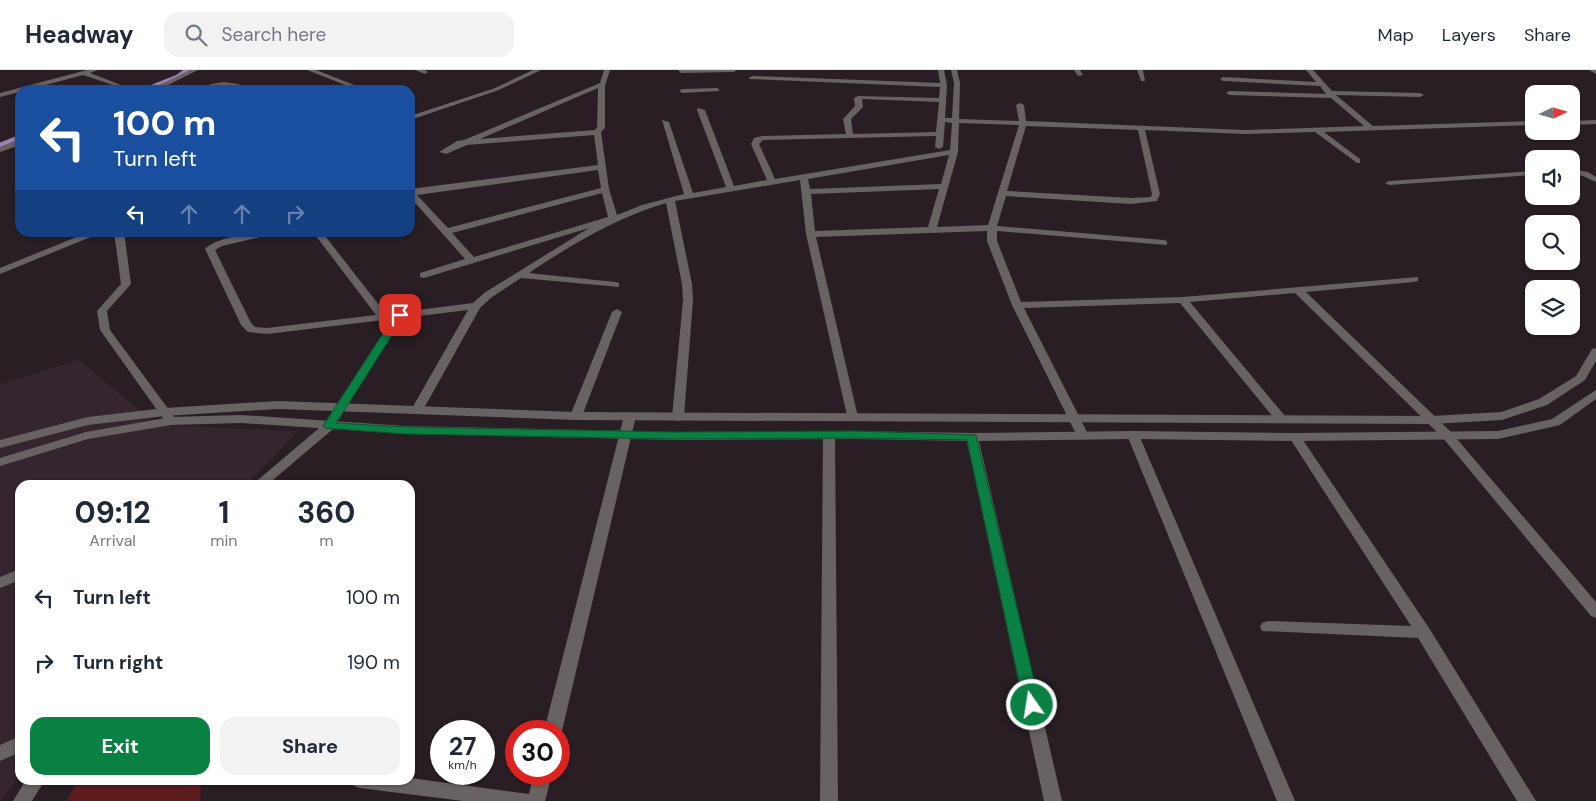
<!DOCTYPE html>
<html lang="en">
<head>
<meta charset="utf-8">
<style>
  :root { --surface:#fff; --page:#f2f2f3; --text:#1f2937; --muted:#747a83; --line:#e0e1e3; --accent:#0b8043 }
  body { margin:0; font-family:"DM Sans",sans-serif; background:var(--page); color:var(--text); height:100vh; display:flex; flex-direction:column; font-size:19px; white-space:nowrap }
  * { box-sizing:border-box; margin:0 }
  p { font-size:16px; color:var(--muted) }
  .icon { flex:none; width:28px; height:28px; fill:none; stroke:currentColor; stroke-width:2; stroke-linecap:round; stroke-linejoin:round }
  .map { position:relative; flex:1; overflow:hidden }
  .details { position:absolute; left:15px; top:410px; width:400px; height:305px; display:flex; flex-direction:column; background:var(--surface); border-radius:15px; box-shadow:0 1px 4px #0004 }
  .details>* { flex:none }
  .guide { position:absolute; left:15px; top:15px; width:400px; height:152px; border-radius:15px; box-shadow:0 1px 4px #0004; background:#1a4fa0; color:#fff; overflow:hidden }
  .needle { width:32px; rotate:85deg }
  .buttons { position:absolute; left:1525px; top:15px; display:grid; gap:10px }
  .buttons a { display:grid; place-items:center; width:55px; height:55px; border-radius:10px; background:var(--surface); box-shadow:0 1px 4px #0004; font-size:25px }
  .speed { position:absolute; left:430px; top:650px; display:flex; gap:10px; font-size:25px; font-weight:700; text-align:center }
  .speed>* { display:grid; place-content:center; width:65px; height:65px; border-radius:50%; background:var(--surface); box-shadow:0 1px 4px #0004; line-height:1 }
  .speed small { font-size:12px; font-weight:400 }
  .speed .limit { border:8px solid #d22; background:#fff; color:#111 }
  .pin { position:absolute; display:grid; place-items:center; width:42px; height:42px; color:#fff; margin:-21px; border-radius:10px; box-shadow:0 2px 8px #0006 }
  .me { position:absolute; width:55px; margin:-28px; rotate:347deg; stroke-linejoin:round; filter:drop-shadow(0 0 4px #0008) }
  .turn { display:flex; align-items:center; gap:18px; height:105px; padding:0 15px; font-size:22px }
  .turn .icon { width:65px; height:65px; stroke-width:2.5 }
  .turn b { display:block; font-size:35px; line-height:42px }
  .lanes { display:flex; align-items:center; height:48px; padding:0 15px; background:#0003; justify-content:center; gap:25px; direction:ltr }
  .lanes .off { opacity:.35 }
  .eta { display:flex; justify-content:space-evenly; align-items:center; height:85px; text-align:center }
  .eta b { font-size:30px; font-weight:700; line-height:35px }
  .action { display:flex; gap:10px; margin-top:auto; padding:10px 15px }
  .action a { flex:1; height:58px; border-radius:15px; background:var(--accent); color:#fff; font-size:20px; font-weight:700; line-height:58px; text-align:center }
  .action a+a { background:var(--page); color:var(--text) }
  ul { padding:0; list-style:none }
  li { display:flex; align-items:center; gap:15px; height:65px; padding:0 15px }
  li div { flex:1 }
  li b { display:block; font-size:19px }
  li em { font-style:normal }
  header { display:flex; align-items:center; gap:30px; box-sizing:border-box; height:70px; padding:0 25px; background:var(--surface); border-bottom:1px solid var(--line) }
  header strong { font-size:24px }
  nav { display:flex; gap:28px; margin-inline-start:auto; font-size:18px }
  .search { width:350px; height:45px; background:var(--page); display:flex; align-items:center; gap:12px; box-sizing:border-box; padding:0 18px; border-radius:15px; color:var(--muted); font-size:19px }
  .map>svg:first-child { display:block }
</style>
</head>
<body>
<header>
<strong>Headway</strong>
<div class="search"><svg class="icon" aria-label="search" viewBox="0 0 24 24"><circle cx="10" cy="10" r="6"/><path d="M15 15l6 6"/></svg>Search here</div>
<nav><a>Map</a><a>Layers</a><a>Share</a></nav>
</header>
<div class="map">
<svg width="1596" height="731" viewBox="0 0 1596 731">
  <rect width="100%" height="100%" fill="#281e24"/>
  <path fill="#34252e" d="M79,290L158,355L298,361L246,415H20V706L0,731V314Z"/>
  <path fill="#5e1c1f" d="M79,710H193L201,718L200,731H66Z"/>
  <g fill="none" stroke-linecap="round" stroke-linejoin="round">
    <path stroke="#9882b5" stroke-width="4.5" d="M144,20L177,7L187,0
      M0,75L20,67"/>
    <path fill="#686263" fill-rule="evenodd" d="M1571,99L1588,102L1596,107V112L1583,106L1571,103Z
      M1534,101V105L1389,115L1385,113L1389,111Z"/>
    <path fill="#686263" fill-rule="evenodd" d="M87,0H98L90,3L121,15L116,16L83,5L27,20H20V22L0,27V23Z
      M190,0H198L158,20H149Z
      M307,0H316L367,20H358Z
      M415,0H425L428,2L425,4Z
      M533,0H541L499,20L410,50V46L495,18Z
      M604,0H610L605,16V58L601,62L609,119L617,145L642,135L684,124L662,50L669,52L693,123L726,117L697,40L698,38L705,40L734,116L767,110L751,74L754,68L762,66L846,64L843,49L855,36L854,28L858,26L939,28L940,17L750,9L749,8L752,6L940,13L938,0H944L947,15L945,48H952L954,13L951,0H957L960,13L959,49L1019,51L1016,35L1020,33L1024,35L1026,51L1245,60L1364,56L1331,28L1229,25L1226,23L1229,21L1326,24L1320,16L1223,11L1220,9L1223,7L1316,12L1306,0H1313L1332,21L1420,23L1424,25L1420,27L1336,25L1373,56L1534,51V55L1324,62L1360,89V93H1357L1315,62L1245,64L1145,60L1160,124L1157,131L1131,134L1006,126L997,156L1164,170L1167,171V175L997,161V171L1021,232L1183,227L1418,207V211L1414,212L1306,222L1451,362L1596,532V548L1591,546L1443,368L1295,223L1190,232L1285,346L1287,349L1285,352H1277L1180,233L1024,238L1089,366L1083,370L1077,366L1012,235L987,171V161L816,167L858,347L852,351L848,350L806,164L800,110L675,131L692,214L693,230L684,347L682,350L678,351L672,347L683,230L682,214L666,133C616,148 572,174 529,203L615,212L619,213V217L521,208L492,227L480,238L423,340L417,344L411,340L468,240L403,248L333,359L267,415H252L324,354L392,249L267,264L248,262L241,255L205,179C219,165 263,162 282,162L222,176L215,180L251,253L255,257L267,258L376,245L313,162H322L386,244L473,233L484,223L589,158L424,208L420,207V203L465,189L410,127V119L598,95L594,65L467,75L446,84L439,82L457,71L464,70L600,13ZM598,18L597,57L595,60L480,69ZM862,29L939,32L936,62L853,64L851,49L863,37ZM945,52L952,53L950,80L775,109L759,74L763,70L936,66L935,77L939,79L943,77ZM959,53L1019,55L988,155L937,157L958,82ZM1026,56L1138,60L1152,124L1151,127L1131,128L1007,121ZM949,85L941,114L810,119L808,109ZM598,100L601,118L448,158L417,125ZM939,119L928,157L815,161L811,124ZM602,123L608,147L474,187L452,163Z
      M678,0H737L734,2L681,3Z
      M1074,0H1080L1083,5L1078,6Z
      M1137,0H1143L1145,11H1141Z
      M1589,0H1596V4Z
      M224,12L238,14L250,20L224,16L199,20L211,14Z
      M717,18L719,19V21L682,23L679,21L682,19Z
      M1596,50V54L1571,55V51Z
      M17,70H20V75L0,82V77Z
      M89,162H103L0,204V198Z
      M114,162H124L131,214L107,241L110,260L175,348L177,351L175,354H167L100,260L97,241L121,214Z
      M617,239L622,242L582,346L576,350L572,349L570,346L612,242Z
      M630,342L636,346L562,661L559,666V661H544L624,346Z
      M829,361L835,365L838,731H820L823,365Z
      M1133,361L1139,365L1295,731H1277L1127,365Z
      M972,363L978,367L1062,731H1044L966,367Z
      M1295,363L1301,367L1429,558L1536,731H1517L1418,568L1262,561L1260,557L1262,553L1268,551L1411,556L1289,367Z
      M20,499V510L0,518V507Z
      M20,666V682L0,691V675Z
      M534,704H552L545,731H463L360,718L354,716L351,710H410V708L529,724Z
      M26,710H45L32,731H13Z"/>
    <path fill="#686263" fill-rule="evenodd" d="M1596,278V291L1585,310L1547,335L1502,350L1432,354L576,350L278,339L165,346L88,355L0,378V370L88,347L165,338L278,331L576,342L1432,346L1501,342L1539,329L1576,306L1592,279Z
      M1596,320V329L1560,355L1498,369L1295,371L1133,369L972,371L856,369L676,370L405,364L241,353L171,355L88,369L0,396V388L86,362L171,347L241,345L405,356L676,362L856,361L972,363L1133,361L1295,363L1498,361L1552,349Z"/>
  </g>
  <path fill="#0b8043" stroke="#07532c" d="M400,242L405,245L336,353L405,357L676,362L856,361L976,365L1040,635L1037,640L1032,641L1026,640L1024,635L967,370L856,368L676,369L405,364L325,358L323,356L395,245Z"/>
</svg>
<div class="buttons">
<a><svg class="needle" viewBox="-14 -14 28 28"><path d="M0-13l5 13h-10z" fill="#e53935"/><path d="M0 13l5-13h-10z" fill="#747a83"/></svg></a>
<a><svg class="icon" aria-label="sound" viewBox="0 0 24 24"><path d="M4 9h4l5-4v14l-5-4H4zM17 9q2 3 0 6"/></svg></a>
<a><svg class="icon" aria-label="search" viewBox="0 0 24 24"><circle cx="10" cy="10" r="6"/><path d="M15 15l6 6"/></svg></a>
<a><svg class="icon" aria-label="layers" viewBox="0 0 24 24"><path d="M12 4l9 5-9 5-9-5zM3 14l9 5 9-5"/></svg></a>
</div>
<div class="speed"><div>27<small>km/h</small></div><div class="limit">30</div></div>
<div class="pin" style="left:400px;top:245px;background:#d93025"><svg class="icon" aria-label="arrive" viewBox="0 0 24 24"><path d="M6 21V4h12l-3 4 3 4H6"/></svg></div>
<svg class="me" style="left:1032px;top:635px" viewBox="-20 -20 40 40"><circle r="17" fill="#0b8043" stroke="#fff" stroke-width="3"/><path d="M0-11L8 9 0 5-8 9z" fill="#fff"/></svg>
<div class="guide">
<div class="turn"><svg class="icon" aria-label="left" viewBox="0 0 24 24"><path d="M17 20v-9H6M10 6l-5 5 5 5"/></svg><div><b>100 m</b>Turn left</div></div>
<div class="lanes"><svg class="icon" aria-label="left" viewBox="0 0 24 24"><path d="M17 20v-9H6M10 6l-5 5 5 5"/></svg><svg class="icon off" aria-label="ahead" viewBox="0 0 24 24"><path d="M12 20V5M6 11l6-6 6 6"/></svg><svg class="icon off" aria-label="ahead" viewBox="0 0 24 24"><path d="M12 20V5M6 11l6-6 6 6"/></svg><svg class="icon off" aria-label="right" viewBox="0 0 24 24"><path d="M7 20v-9h11M14 6l5 5-5 5"/></svg></div>
</div>
<section class="details">
<div class="eta">
<div><b>09:12</b><p>Arrival</p></div>
<div><b>1</b><p>min</p></div>
<div><b>360</b><p>m</p></div>
</div>
<ul>
<li><svg class="icon" aria-label="left" viewBox="0 0 24 24"><path d="M17 20v-9H6M10 6l-5 5 5 5"/></svg><div><b>Turn left</b></div><em>100 m</em></li>
<li><svg class="icon" aria-label="right" viewBox="0 0 24 24"><path d="M7 20v-9h11M14 6l5 5-5 5"/></svg><div><b>Turn right</b></div><em>190 m</em></li>
</ul>
<div class="action"><a>Exit</a><a>Share</a></div>
</section>
</div>
</body>
</html>
